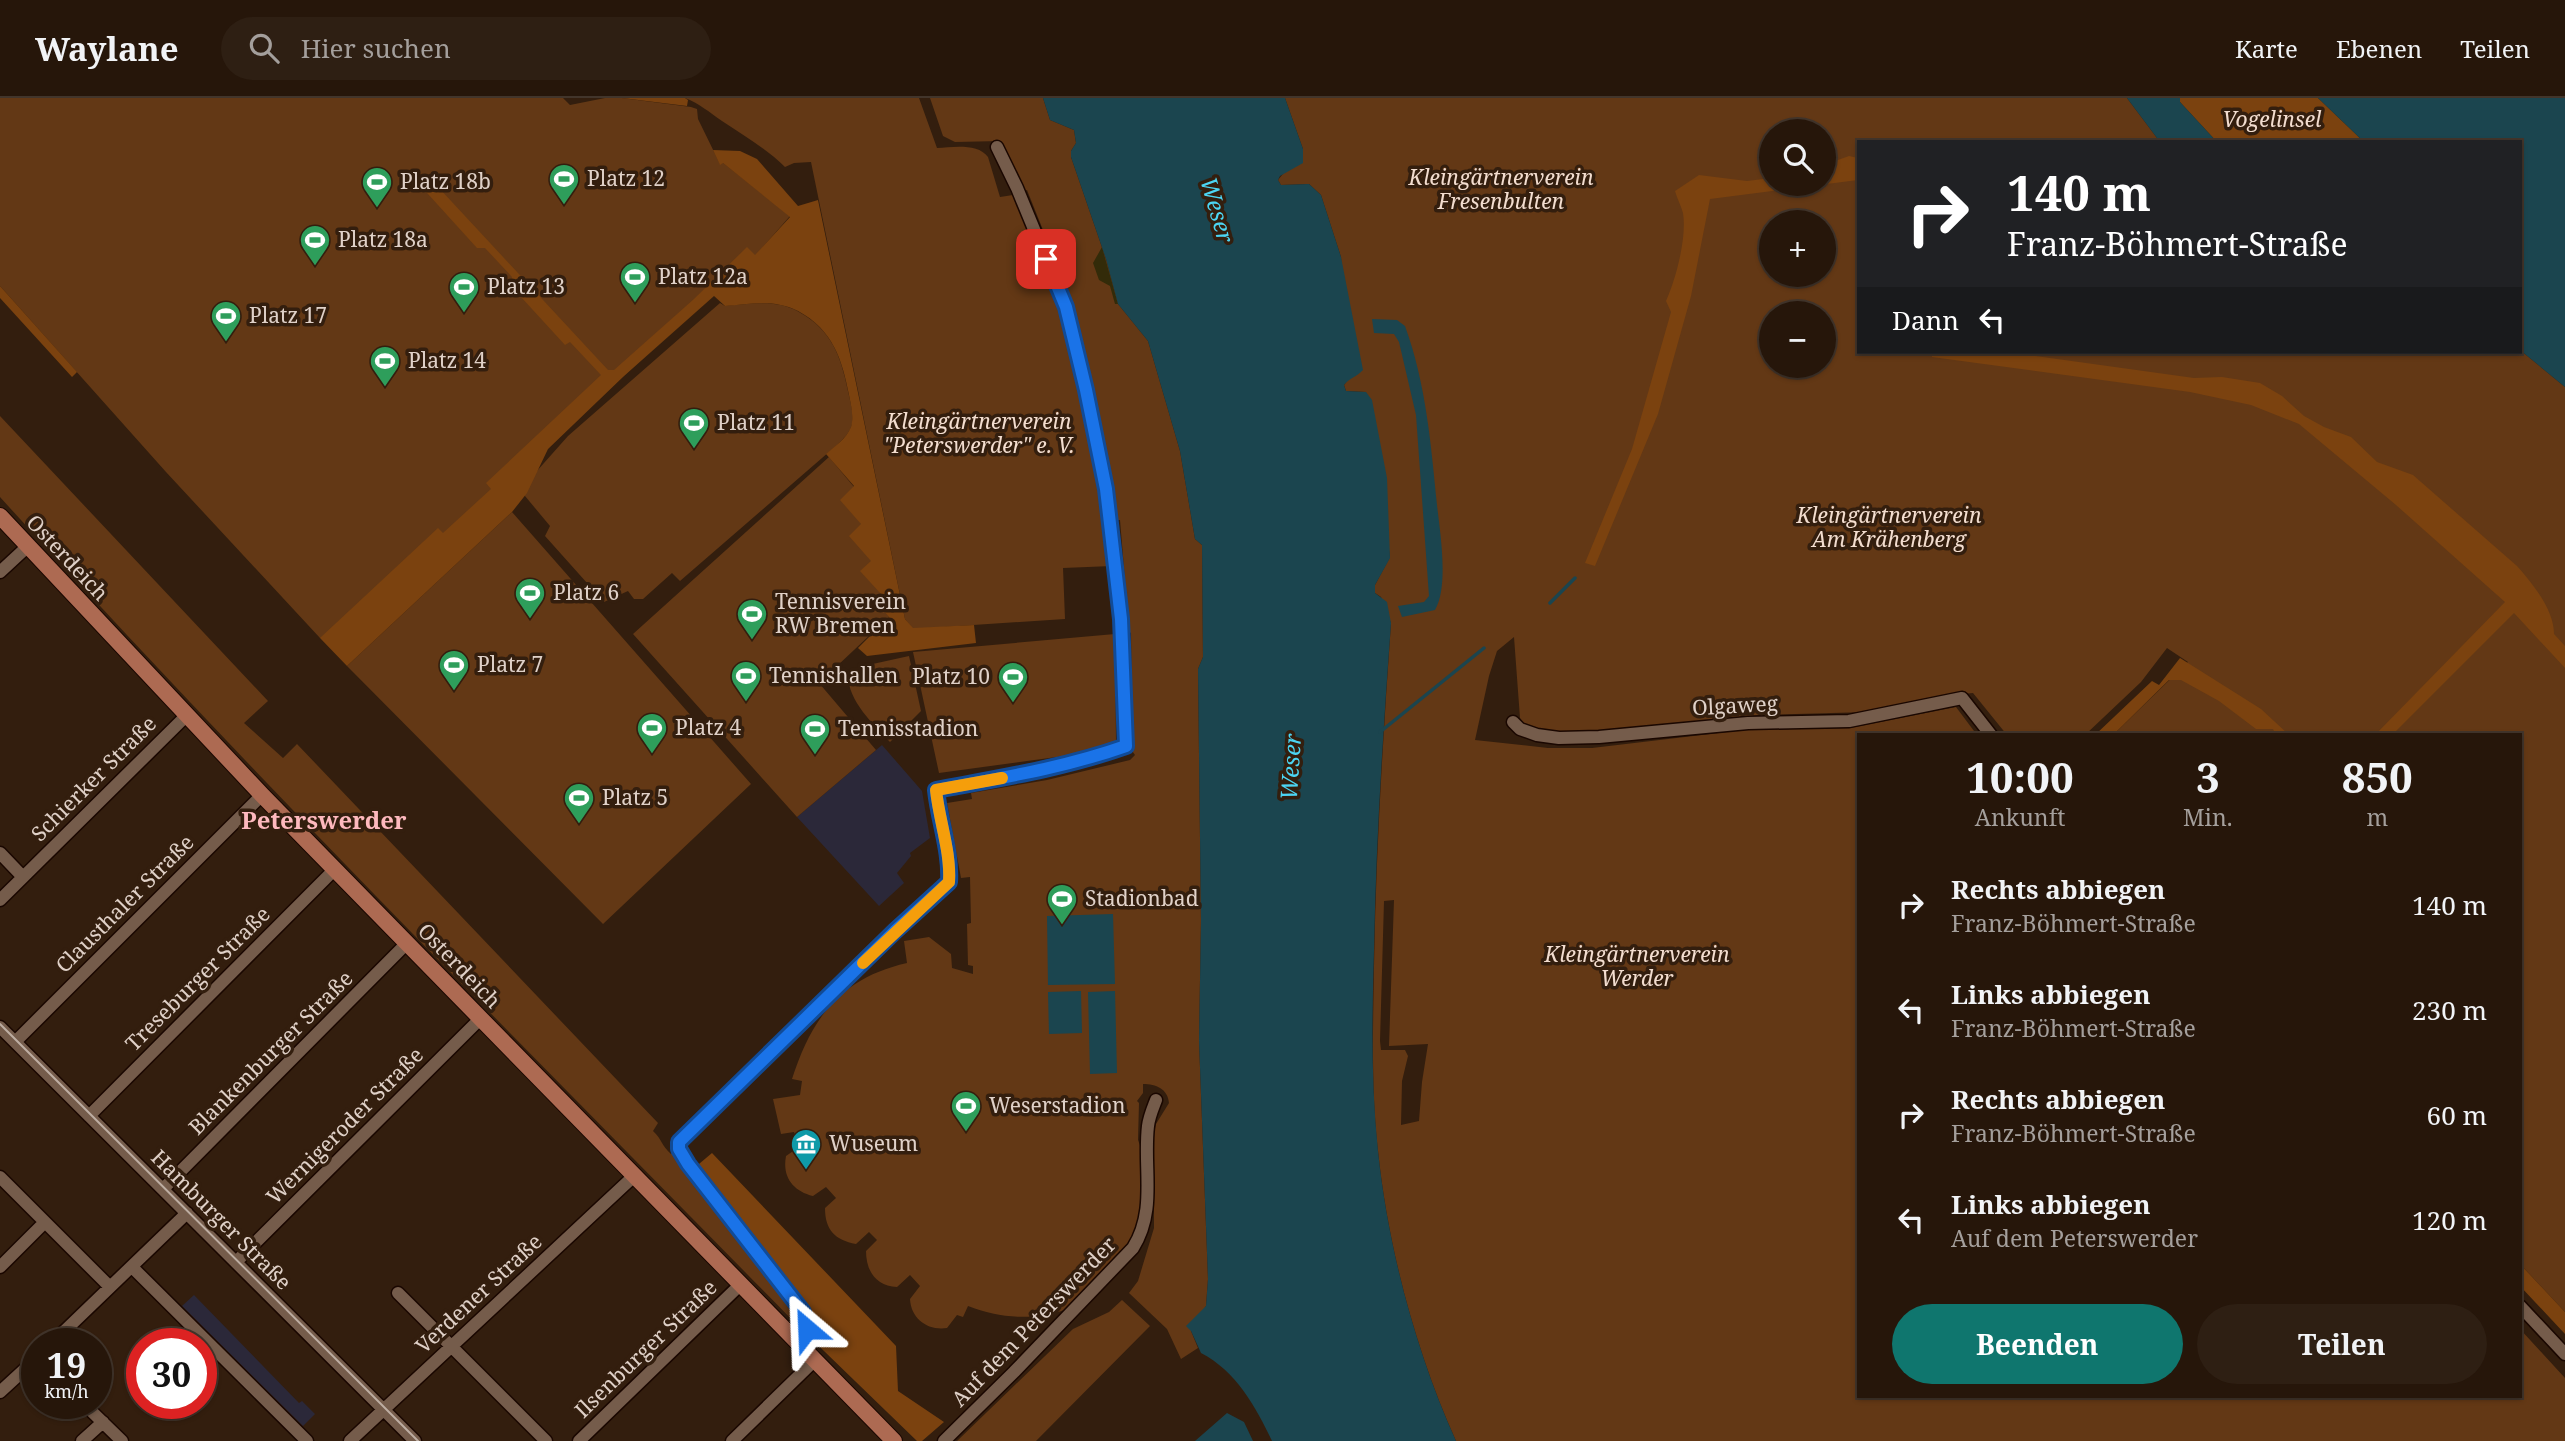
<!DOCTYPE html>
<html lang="de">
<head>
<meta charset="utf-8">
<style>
  :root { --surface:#26160a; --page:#2e1f13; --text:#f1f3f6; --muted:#a49f9c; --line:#42352b; --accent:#0f766e }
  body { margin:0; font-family:"Noto Serif",serif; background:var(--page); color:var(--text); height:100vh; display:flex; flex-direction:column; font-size:26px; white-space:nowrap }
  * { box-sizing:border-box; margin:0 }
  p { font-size:23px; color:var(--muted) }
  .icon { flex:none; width:38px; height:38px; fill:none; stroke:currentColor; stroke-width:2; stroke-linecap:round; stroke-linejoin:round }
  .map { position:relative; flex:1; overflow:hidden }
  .sheet { position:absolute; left:1857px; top:635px; width:665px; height:665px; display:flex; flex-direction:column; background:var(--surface); border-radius:0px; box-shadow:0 2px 5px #0004,0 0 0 2px var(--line) }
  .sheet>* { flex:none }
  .hud { position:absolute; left:1857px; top:42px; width:665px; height:214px; border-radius:0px; box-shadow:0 2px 5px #0004,0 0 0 2px var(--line); background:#202124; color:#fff; overflow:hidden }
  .buttons { position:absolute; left:1759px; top:21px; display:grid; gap:14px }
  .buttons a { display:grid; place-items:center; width:77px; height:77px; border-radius:50%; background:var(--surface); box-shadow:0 2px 5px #0004,0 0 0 2px var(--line); font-size:35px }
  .speed { position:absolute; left:21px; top:1230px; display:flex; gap:14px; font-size:35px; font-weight:700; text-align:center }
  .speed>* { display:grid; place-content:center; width:91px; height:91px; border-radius:50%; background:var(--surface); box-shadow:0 2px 5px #0004,0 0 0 2px var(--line); line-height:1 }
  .speed small { font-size:18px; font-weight:400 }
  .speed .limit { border:10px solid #d22; background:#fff; color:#111 }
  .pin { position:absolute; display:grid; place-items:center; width:60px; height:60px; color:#fff; margin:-30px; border-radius:14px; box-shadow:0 4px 10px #0006 }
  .me { position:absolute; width:77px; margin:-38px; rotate:334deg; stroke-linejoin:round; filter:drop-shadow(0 0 5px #0008) }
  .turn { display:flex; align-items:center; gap:24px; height:147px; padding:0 35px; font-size:32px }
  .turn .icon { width:91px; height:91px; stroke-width:2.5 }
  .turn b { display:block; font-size:49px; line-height:60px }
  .then { display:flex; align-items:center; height:66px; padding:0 35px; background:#0003; gap:14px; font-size:26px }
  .eta { display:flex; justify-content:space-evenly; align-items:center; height:119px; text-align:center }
  .eta b { font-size:42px; font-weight:700; line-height:49px }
  .primary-button { display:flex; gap:14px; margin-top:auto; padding:14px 35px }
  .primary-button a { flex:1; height:80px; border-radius:42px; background:var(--accent); color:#fff; font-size:28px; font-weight:700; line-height:80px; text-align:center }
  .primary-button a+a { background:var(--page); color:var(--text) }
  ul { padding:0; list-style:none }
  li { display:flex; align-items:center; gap:21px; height:105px; padding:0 35px }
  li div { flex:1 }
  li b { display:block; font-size:26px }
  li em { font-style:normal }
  header { display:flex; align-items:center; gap:42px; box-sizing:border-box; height:98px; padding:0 35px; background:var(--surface); border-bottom:2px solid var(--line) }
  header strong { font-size:33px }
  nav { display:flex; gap:38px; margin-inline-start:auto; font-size:24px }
  .search { width:490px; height:63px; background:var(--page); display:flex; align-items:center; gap:18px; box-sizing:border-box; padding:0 24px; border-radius:38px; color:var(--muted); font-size:26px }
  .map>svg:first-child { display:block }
</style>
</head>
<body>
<header>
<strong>Waylane</strong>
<div class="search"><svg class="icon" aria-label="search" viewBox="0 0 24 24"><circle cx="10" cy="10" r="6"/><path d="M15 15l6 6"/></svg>Hier suchen</div>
<nav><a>Karte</a><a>Ebenen</a><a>Teilen</a></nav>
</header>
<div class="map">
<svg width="2565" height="1343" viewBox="0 0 2565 1343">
  <rect width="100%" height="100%" fill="#331e0e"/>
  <path fill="#2b2839" d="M882,647L922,693L930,740L910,755L911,758L897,775L904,785L879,808L797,719Z
    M194,1197L299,1305L302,1303L315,1316L303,1328L182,1208Z"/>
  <path fill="#633815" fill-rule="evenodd" d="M0,0H563L570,7L605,0H622L691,9L697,11L698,21L720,66L722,64L790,118L755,158L337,540H320L166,374L0,188Z
    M685,0H919L937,50C953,49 978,45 988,59L1000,99L1013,97L1017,104C1032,142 1050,180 1062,219C1087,300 1101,384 1112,468L1063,470L1065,521L913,531L905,521L811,64L794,65L785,69C766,50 744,38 722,23C709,14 700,6 685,0Z
    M930,0H1043L1050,22L1074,32L1076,45L1071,53V59L1106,161L1118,206L1148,243L1180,353L1195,441L1202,447L1203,559L1198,571L1201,823L1199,943L1208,1181L1206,1208L1191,1233L1198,1250L1181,1261L1167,1231L1129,1195L1138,1183L1154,1130V1035L1156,1026L1169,1005C1168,991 1156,986 1143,986V995L1137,1003L1139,1005L1138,1042L1144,1058L1141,1134L1070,1210C1036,1223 1001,1221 968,1208L963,1219L957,1217L947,1230C928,1233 911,1221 910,1201L920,1188L910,1177L897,1189C876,1188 866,1173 866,1153L877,1142L869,1134L856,1146C835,1142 825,1132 825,1110L836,1100L826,1089L813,1098C793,1093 782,1079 786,1058L799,1049L794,1034L781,1036L773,1001L800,997L802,983L792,981C812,919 841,880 907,865L904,843L929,839L951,856L952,870L973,876V868L968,867L967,826L971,825L970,779L961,780L947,705L972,701L971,695L1047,682L1130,662L1135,657L1130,650L1129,636L1132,634L1131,535L1125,531L1123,495L1126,494L1120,422H1116L1101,336L1077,226L1065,187L1027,92L1024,93L1001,43L955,44L943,38Z
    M1285,0H2127L2160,44H1858V254L2520,252L2565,289V1214L2520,1166V637H2113L2188,564L2167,550L2141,584L2085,637H2007L1973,595L1942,598L1867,614L1759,617L1580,635H1560L1525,627L1520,620L1514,539L1497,553L1489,578L1475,642L1548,650H1592L1744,632L1850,630L1956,609L1977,637H1858V1298H2520V1231L2565,1280V1343H1456C1416,1254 1388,1150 1378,1053C1371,991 1373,930 1374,868C1376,753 1383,639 1391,525L1381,499L1375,495V487L1390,459L1366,294L1346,293L1344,287L1347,283L1341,159L1321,97L1309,86L1281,87L1278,82L1303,51ZM1771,33H1824V86H1771ZM1771,124H1824V177H1771ZM1771,215H1824V268H1771ZM1394,802L1389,948L1428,946L1422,984L1419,1023L1401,1027L1402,983L1408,958L1405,952H1381L1380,943L1384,803Z
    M720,205L725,208C750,206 776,201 799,214C832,232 841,259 848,293C850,303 854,315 852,326C850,335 843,341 837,347L680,483L672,475L643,501H634L628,493L604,504L545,438L550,428L520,392L568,338Z
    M0,318L268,603L244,625L283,660L297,646L658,1025L653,1033C662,1041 661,1047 671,1056L673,1055L796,1219L794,1224C527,951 256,682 0,399Z
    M829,359L854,389L861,426L889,519L819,585L876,652L797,719L633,536Z
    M512,414L751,686L603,826L347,568Z
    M1115,536L1116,644L1079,656L939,675L913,554Z
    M909,558L921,613L890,644C874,627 848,603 848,577L859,569Z
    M1122,1202L1150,1228L1036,1343H957L1073,1231L1109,1214Z"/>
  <path fill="#7b420f" d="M622,0H685L688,2L687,8Z
    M2180,0H2318L2364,44H2217L2180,4Z
    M713,52L740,53L757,61L798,108L818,102L905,521L913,530L974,527L976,545L867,558L858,550L889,519L875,502L881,496L860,473L871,463L849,438L861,426L840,402L854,388L826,356C835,348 846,341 851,329C854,319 851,307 849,297C842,261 833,232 798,213C775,201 750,206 725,208L714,198L624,278L548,351L527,395L512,414L347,568L320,540L438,430L443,435L491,391L486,385L601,277L570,244L565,247L510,187L512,179L485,150H477L418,85L426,76L608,272H614L694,201L747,149L755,157L790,119L723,65L720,67Z
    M1849,58L1858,60V82L1710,101L1691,198L1658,316L1595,468L1585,465L1632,351L1671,214L1666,203C1676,181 1687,139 1683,115C1681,108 1677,100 1675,93L1699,77L1747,83L1771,80V86H1824V67Z
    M0,188L77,274L72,279L0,200Z
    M1932,254H2006L2194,280L2222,279L2260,285L2282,298L2304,318L2324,329L2351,339L2377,364L2413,377L2517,468C2533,486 2554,512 2554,536L2565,548V570L2514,515L2392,637H2375L2505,504L2396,407L2299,326L2251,307L2190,294L1932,259Z
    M2180,560L2261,611L2289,637H2276L2273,631H2256L2219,603L2181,582H2169L2113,637H2095L2152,583L2159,587Z
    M678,1050L693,1071L712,1055L896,1248L898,1293L944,1324L922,1343H917L794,1224L796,1219L673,1055Z
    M2520,1166L2565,1214V1236L2520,1188Z"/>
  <path fill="#332b09" d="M1102,149L1118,206H1115L1110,188L1099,182L1093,165Z"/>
  <path fill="#1b454f" d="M1043,0H1285L1303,51V65L1280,78L1278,82L1281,87L1309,86L1321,97L1341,159L1363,272C1357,279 1349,280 1344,287L1346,293L1366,294L1372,302L1387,380L1390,460L1375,487V495L1387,504L1391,525C1383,634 1376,743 1374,852C1372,919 1371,986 1378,1053C1388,1150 1416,1254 1456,1343H1272C1256,1309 1236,1273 1201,1255L1191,1233L1186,1228L1206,1208L1208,1181L1199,943L1201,823L1198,571L1203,559L1202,447L1195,441L1180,353L1148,243L1118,206L1106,161L1071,59V53L1076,45L1074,32L1050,22Z
    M2127,0H2180V4L2217,44H2160Z
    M2318,0H2565V289L2520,252V44H2364Z
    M1372,221L1397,222L1405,228C1426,286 1431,346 1437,407C1440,434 1449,488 1435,512L1402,519L1398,508L1424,504L1429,498L1416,317L1399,244L1394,236L1374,235Z
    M1113,816L1115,886L1048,887L1047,818Z
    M1081,893L1082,935L1049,936L1048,894Z
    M1115,893L1117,975L1090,976L1088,894Z
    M1227,1315L1244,1324L1253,1343H1195Z"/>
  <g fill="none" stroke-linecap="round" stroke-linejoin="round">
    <path stroke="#1b454f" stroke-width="3.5" d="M1550,505L1575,480
      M1380,634L1484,550"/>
    <g stroke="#1a0700" stroke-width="15">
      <path id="minor" d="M0,474L27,449
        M1513,624L1520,631L1537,637L1559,640L1599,639L1748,625L1849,623L1962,600L1991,637
        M0,755L23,779
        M0,802L186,618
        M0,929L415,1343
        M15,944L262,697
        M89,1018L335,771
        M0,1079L110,1189
        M163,1091L407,845
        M236,1164L481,920
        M0,1169L45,1124
        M132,1169L307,1343
        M398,1195L546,1343
        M2520,1208L2565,1256
        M51,1246L187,1115
        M798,1246L807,1231L803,1214L688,1066L679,1051V1043L895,833L949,784C951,754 939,722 936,692C1000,680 1064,670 1126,648L1121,521L1106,391L1086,291L1066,209L1017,90L997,49
        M0,1294L37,1260
        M84,1306L122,1343
        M82,1343L103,1324
        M350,1343L634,1078
        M579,1343L741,1186
        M732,1343L815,1262
        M944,1343L1014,1274L1133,1150C1157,1112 1143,1070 1148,1028C1149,1019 1153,1010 1156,1002"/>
    </g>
    <g stroke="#1a0700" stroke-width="18">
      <path id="major" d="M0,418L262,697L894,1343"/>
    </g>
    <use href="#minor" stroke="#755c4b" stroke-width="12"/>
    <use href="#major" stroke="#ad6a52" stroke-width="16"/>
    <path stroke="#bdada2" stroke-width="2" d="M0,926L418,1343"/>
  </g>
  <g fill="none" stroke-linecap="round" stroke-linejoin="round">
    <g stroke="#114b97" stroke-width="18">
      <path id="route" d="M807,1231L803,1214L688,1066L679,1051V1044L895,833L949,784C951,754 939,722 936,692C1000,680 1064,670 1126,648L1121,521L1106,391L1086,292L1066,209L1046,161"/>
    </g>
    <use href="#route" stroke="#1a73e8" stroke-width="12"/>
    <path stroke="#f59e0b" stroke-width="12" d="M863,865L949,784C951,754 939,722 936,692L1002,680"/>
  </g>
  <defs>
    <g id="stadium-pin" transform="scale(1.575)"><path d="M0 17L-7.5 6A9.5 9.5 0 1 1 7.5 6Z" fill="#2e9e5b" stroke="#331e0e"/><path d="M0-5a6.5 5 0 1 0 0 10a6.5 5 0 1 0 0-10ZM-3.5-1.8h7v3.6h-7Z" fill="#fff"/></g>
    <g id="museum-pin" transform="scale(1.575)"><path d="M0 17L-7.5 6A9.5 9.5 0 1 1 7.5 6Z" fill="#0f9aa8" stroke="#331e0e"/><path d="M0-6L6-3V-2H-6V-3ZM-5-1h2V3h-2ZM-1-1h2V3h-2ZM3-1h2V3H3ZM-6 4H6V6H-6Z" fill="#fff"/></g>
  </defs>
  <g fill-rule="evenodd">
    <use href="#stadium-pin" x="564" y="81"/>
    <use href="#stadium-pin" x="377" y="84"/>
    <use href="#stadium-pin" x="315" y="142"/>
    <use href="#stadium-pin" x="635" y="179"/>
    <use href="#stadium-pin" x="464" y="189"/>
    <use href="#stadium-pin" x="226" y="218"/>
    <use href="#stadium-pin" x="385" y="263"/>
    <use href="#stadium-pin" x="694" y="325"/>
    <use href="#stadium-pin" x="530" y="495"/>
    <use href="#stadium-pin" x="752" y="516"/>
    <use href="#stadium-pin" x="454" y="567"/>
    <use href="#stadium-pin" x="746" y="578"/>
    <use href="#stadium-pin" x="1013" y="579"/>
    <use href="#stadium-pin" x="652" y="630"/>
    <use href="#stadium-pin" x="815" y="631"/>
    <use href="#stadium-pin" x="579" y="700"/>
    <use href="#stadium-pin" x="1062" y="801"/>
    <use href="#stadium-pin" x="966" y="1008"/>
    <use href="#museum-pin" x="806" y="1046"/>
  </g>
  <g text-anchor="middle" stroke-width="7" stroke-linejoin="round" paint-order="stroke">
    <g font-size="21" font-style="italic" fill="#f3ddcf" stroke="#331e0e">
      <text x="2272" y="29">Vogelinsel</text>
      <text x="1501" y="87">Kleingärtnerverein<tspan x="1501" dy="24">Fresenbulten</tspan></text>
      <text x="979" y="331">Kleingärtnerverein<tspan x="979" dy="24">"Peterswerder" e. V.</tspan></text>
      <text x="1889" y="425">Kleingärtnerverein<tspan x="1889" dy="24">Am Krähenberg</tspan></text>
      <text x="1637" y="864">Kleingärtnerverein<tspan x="1637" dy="24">Werder</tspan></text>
    </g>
    <g font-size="21" fill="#e0d1c8" stroke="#331e0e" text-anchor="start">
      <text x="587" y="88">Platz 12</text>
      <text x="400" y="91">Platz 18b</text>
      <text x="338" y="149">Platz 18a</text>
      <text x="658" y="186">Platz 12a</text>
      <text x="487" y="196">Platz 13</text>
      <text x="249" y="225">Platz 17</text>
      <text x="408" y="270">Platz 14</text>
      <text x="717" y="332">Platz 11</text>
      <text x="553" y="502">Platz 6</text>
      <text x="775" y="511">Tennisverein<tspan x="775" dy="24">RW Bremen</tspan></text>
      <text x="477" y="574">Platz 7</text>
      <text x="769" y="585">Tennishallen</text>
      <text x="990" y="586" text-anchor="end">Platz 10</text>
      <text x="675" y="637">Platz 4</text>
      <text x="838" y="638">Tennisstadion</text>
      <text x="602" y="707">Platz 5</text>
      <text x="1085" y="808">Stadionbad</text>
      <text x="989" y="1015">Weserstadion</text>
      <text x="829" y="1053">Wuseum</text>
    </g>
    <g font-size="21" fill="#e0d1c8" stroke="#331e0e">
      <text transform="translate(67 460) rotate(47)" y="7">Osterdeich</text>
      <text transform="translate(1735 608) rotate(-3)" y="7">Olgaweg</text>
      <text transform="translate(94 681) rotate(-45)" y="7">Schierker Straße</text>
      <text transform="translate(125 806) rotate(-45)" y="7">Clausthaler Straße</text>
      <text transform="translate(459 868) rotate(46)" y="7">Osterdeich</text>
      <text transform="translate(198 881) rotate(-45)" y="7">Treseburger Straße</text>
      <text transform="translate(271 955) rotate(-45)" y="7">Blankenburger Straße</text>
      <text transform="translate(345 1028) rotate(-45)" y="7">Wernigeroder Straße</text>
      <text transform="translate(221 1122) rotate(45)" y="7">Hamburger Straße</text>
      <text transform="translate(479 1196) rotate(-43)" y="7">Verdener Straße</text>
      <text transform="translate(1034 1224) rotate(-46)" y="7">Auf dem Peterswerder</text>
      <text transform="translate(646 1251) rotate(-44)" y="7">Ilsenburger Straße</text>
    </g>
    <g font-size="23" font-style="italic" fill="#4cd5f3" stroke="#331e0e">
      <text transform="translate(1217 112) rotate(74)" y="8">Weser</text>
      <text transform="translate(1291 669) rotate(-86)" y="8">Weser</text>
    </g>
    <g font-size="24" font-weight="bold" fill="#feb9be" stroke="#331e0e">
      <text x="324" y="731">Peterswerder</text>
    </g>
  </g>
</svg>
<div class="buttons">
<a><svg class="icon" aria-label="search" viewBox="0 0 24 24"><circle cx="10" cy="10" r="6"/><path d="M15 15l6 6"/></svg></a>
<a>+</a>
<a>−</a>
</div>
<div class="speed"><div>19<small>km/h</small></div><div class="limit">30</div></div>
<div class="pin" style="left:1046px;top:161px;background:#d93025"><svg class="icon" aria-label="arrive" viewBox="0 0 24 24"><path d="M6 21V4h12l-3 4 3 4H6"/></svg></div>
<svg class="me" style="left:807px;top:1231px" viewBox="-20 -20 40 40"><path d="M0-17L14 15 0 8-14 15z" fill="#1a73e8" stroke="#fff" stroke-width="4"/></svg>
<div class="hud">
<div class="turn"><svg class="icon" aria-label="right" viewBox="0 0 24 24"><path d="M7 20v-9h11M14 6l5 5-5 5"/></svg><div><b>140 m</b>Franz-Böhmert-Straße</div></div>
<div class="then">Dann<svg class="icon" aria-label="left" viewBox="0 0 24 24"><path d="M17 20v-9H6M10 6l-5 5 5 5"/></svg></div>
</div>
<section class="sheet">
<div class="eta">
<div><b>10:00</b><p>Ankunft</p></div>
<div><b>3</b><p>Min.</p></div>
<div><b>850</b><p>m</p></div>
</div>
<ul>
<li><svg class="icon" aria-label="right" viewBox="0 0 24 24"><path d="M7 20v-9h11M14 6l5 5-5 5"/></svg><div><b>Rechts abbiegen</b><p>Franz-Böhmert-Straße</p></div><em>140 m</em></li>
<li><svg class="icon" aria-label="left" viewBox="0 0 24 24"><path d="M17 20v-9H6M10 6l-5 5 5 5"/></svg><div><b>Links abbiegen</b><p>Franz-Böhmert-Straße</p></div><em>230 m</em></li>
<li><svg class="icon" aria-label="right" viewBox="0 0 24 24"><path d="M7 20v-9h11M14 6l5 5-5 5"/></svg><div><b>Rechts abbiegen</b><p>Franz-Böhmert-Straße</p></div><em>60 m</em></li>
<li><svg class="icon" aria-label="left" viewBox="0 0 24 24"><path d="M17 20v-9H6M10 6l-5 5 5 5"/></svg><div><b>Links abbiegen</b><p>Auf dem Peterswerder</p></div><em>120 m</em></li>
</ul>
<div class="primary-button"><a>Beenden</a><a>Teilen</a></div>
</section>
</div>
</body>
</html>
